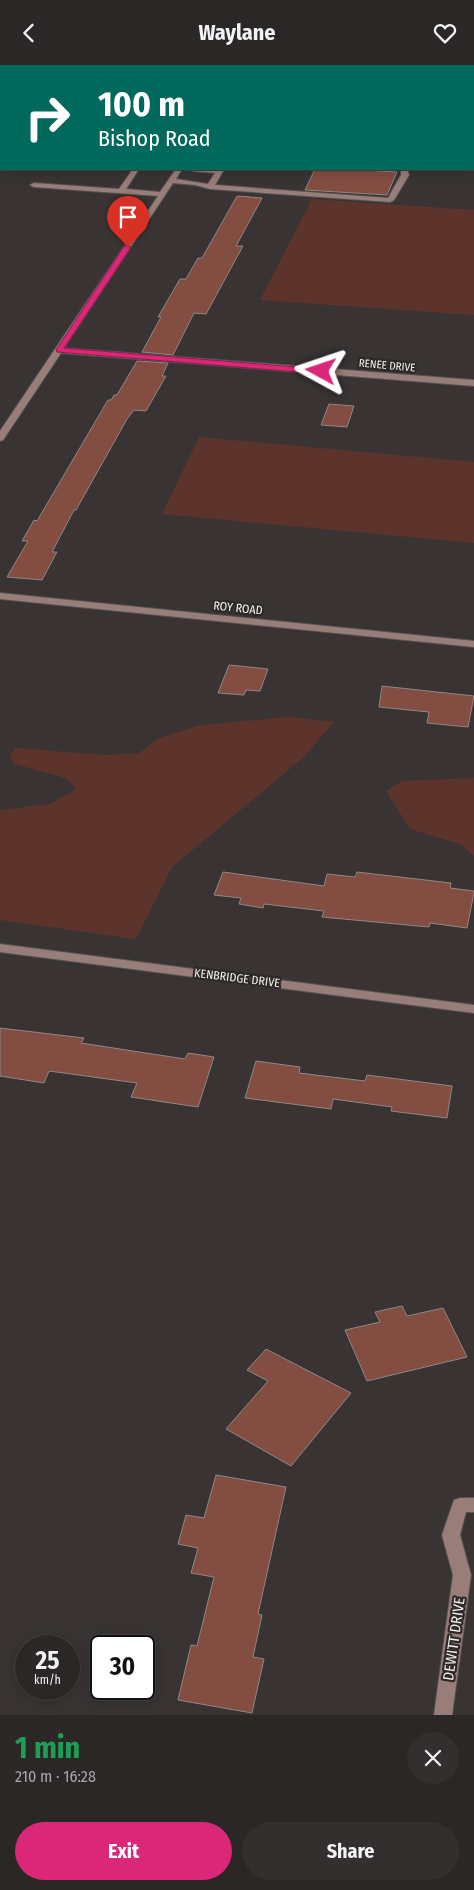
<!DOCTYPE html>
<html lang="en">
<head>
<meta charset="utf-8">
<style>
  :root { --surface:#2b2726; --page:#332f2e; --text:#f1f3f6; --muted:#a6a5a7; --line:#474443; --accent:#db2777 }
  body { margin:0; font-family:"Fira Sans Condensed",sans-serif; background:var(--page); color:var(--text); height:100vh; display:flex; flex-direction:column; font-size:19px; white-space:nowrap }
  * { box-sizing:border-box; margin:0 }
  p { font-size:16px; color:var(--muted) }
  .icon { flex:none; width:28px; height:28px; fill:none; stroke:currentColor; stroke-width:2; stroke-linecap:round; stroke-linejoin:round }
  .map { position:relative; height:1650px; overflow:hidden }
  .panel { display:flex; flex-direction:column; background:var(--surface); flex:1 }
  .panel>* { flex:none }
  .top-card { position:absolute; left:0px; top:0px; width:475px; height:105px; box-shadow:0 2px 12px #0003,0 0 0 1px var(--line); background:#00695c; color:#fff; overflow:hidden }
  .speed { position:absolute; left:15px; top:1570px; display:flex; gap:10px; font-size:25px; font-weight:700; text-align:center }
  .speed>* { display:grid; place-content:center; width:65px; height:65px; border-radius:50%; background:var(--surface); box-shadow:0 2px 12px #0003,0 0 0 1px var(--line); line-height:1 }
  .speed small { font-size:12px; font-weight:400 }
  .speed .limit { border:2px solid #111; border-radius:8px; background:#fff; color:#111 }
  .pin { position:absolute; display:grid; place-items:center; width:42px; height:42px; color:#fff; margin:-51px -21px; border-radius:50% 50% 50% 0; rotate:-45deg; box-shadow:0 0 5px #0007 }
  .pin .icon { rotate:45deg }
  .me { position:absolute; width:55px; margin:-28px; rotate:275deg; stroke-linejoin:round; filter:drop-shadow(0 0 4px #0008) }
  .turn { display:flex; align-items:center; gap:18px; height:105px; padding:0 15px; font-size:22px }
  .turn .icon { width:65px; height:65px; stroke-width:2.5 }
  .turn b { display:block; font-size:35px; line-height:42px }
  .round { display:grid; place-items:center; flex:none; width:52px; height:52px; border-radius:26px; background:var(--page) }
  .summary { display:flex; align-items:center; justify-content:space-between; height:85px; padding:0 15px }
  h1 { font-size:30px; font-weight:700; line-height:38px; color:#1e9e55 }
  .cta { display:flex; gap:10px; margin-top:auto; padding:10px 15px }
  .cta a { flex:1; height:58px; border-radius:30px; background:var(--accent); color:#fff; font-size:20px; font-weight:700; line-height:58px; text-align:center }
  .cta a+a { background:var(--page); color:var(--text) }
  header { display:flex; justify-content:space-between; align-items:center; height:65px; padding:0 15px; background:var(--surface); font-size:22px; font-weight:700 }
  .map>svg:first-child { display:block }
</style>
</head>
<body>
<header><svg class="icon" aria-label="back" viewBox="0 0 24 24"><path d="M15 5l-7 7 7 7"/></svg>Waylane<svg class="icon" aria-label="heart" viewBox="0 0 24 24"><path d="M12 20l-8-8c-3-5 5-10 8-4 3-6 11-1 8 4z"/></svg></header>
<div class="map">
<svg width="474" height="1650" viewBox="0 0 474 1650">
  <rect width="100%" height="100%" fill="#393433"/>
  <path fill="#5c342c" d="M312,134L474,145V250L260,235Z
    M199,372L474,397V478L162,449Z
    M289,652L334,657L305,691L172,802L136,874L0,855V745L50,739L77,723L65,713L14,699L10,692L15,683L105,690L139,688L159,673L201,660Z
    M474,713V791L460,779L410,764L386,726L402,716Z"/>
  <path fill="#834d42" stroke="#8d8886" d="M315,104H347L397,107L387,130L305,125Z
    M237,131L262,133L236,181H243L206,249L194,248L173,290L142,287L161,252H158L180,214H186L198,193H202Z
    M137,296L168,298L162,311H166L146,346L134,345L127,354L76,445H74L52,487H57L42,515L7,512L28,476H22L34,455L37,456L108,335H111L114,330H117Z
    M329,339L354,341L347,362L321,360Z
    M229,600L268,604L260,626L246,625L244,630L218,628Z
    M382,621L474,631L468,662L427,658L429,647L379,642Z
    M223,807L324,821L327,809L355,812L357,807L451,818L450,823L474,826V828L467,863L430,858L429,862L322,852L324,846L264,839L263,843L239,839L241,833L214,830Z
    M0,963L84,973L81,978L185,994L188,988L214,992L198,1042L131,1032L137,1018L49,1006L44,1018L0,1011Z
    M256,996L300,1002L299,1008L365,1016L367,1010L452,1021L447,1053L391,1046L392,1042L333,1034L331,1044L245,1033Z
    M402,1241L407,1251L443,1243L467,1292L367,1316L345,1265L380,1257L375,1247Z
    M266,1284L351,1328L291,1401L226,1364L268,1316L247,1305Z
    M216,1410L286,1422L258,1549L262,1550L253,1592L264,1594L252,1648L178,1635L191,1580L197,1581L214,1512L191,1508L198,1483L178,1479L186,1450L204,1453Z"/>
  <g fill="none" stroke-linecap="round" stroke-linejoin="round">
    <g stroke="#565251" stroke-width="2">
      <path id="minor" d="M286,0H292V1H286Z
        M419,0H425V1H419Z
        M133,104H139L126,124L160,127L176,104H182L176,114L208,119L215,108L192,106L189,104H218L223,106L215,120L388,133L401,110V104H407L409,110L394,135L390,137L210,124L195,120L173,118L64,283L474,315V321L61,288L3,375L0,376V366L158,131L34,122L30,120L34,118L119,124Z
        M0,528L474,576V582L0,534Z
        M0,879L474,940V948L0,887Z
        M460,1433H474V1447H466L460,1470L471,1510L452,1650H434L453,1510L442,1470L454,1435Z"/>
    </g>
    <g stroke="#565251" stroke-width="2">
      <path id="major" d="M0,40H1V44H0Z"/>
    </g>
    <use href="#minor" fill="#987d78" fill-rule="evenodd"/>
    <use href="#major" fill="#fac5b9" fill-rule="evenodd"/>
  </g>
  <path fill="#db2777" stroke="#8e194d" d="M125,180L131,182L64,283L321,304L325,306L321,309L57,287L56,285Z"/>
  <g text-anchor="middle" stroke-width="4.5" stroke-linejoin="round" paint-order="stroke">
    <g font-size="11" fill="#f1eeed" stroke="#2f2a29">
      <text transform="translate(387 300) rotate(5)" y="4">RENEE DRIVE</text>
    </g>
    <g font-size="12" fill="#f1eeed" stroke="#2f2a29">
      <text transform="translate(238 543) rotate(6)" y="4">ROY ROAD</text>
      <text transform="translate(237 913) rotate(7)" y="4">KENBRIDGE DRIVE</text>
    </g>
    <g font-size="15" fill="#f1eeed" stroke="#2f2a29">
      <text transform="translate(454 1574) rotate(-82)" y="5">DEWITT DRIVE</text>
    </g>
  </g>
</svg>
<div class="speed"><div>25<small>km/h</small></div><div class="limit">30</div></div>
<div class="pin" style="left:128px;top:182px;background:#d93025"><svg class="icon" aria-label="arrive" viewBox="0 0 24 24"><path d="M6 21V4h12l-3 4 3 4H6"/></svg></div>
<svg class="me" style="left:321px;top:306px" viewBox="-20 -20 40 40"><path d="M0-17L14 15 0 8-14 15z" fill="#db2777" stroke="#fff" stroke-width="4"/></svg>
<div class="top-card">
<div class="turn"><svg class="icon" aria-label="right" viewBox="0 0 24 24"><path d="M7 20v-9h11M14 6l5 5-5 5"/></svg><div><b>100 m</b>Bishop Road</div></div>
</div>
</div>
<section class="panel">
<div class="summary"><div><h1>1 min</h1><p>210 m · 16:28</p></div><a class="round"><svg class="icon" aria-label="close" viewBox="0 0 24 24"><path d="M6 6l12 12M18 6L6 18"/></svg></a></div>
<div class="cta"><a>Exit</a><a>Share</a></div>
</section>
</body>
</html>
